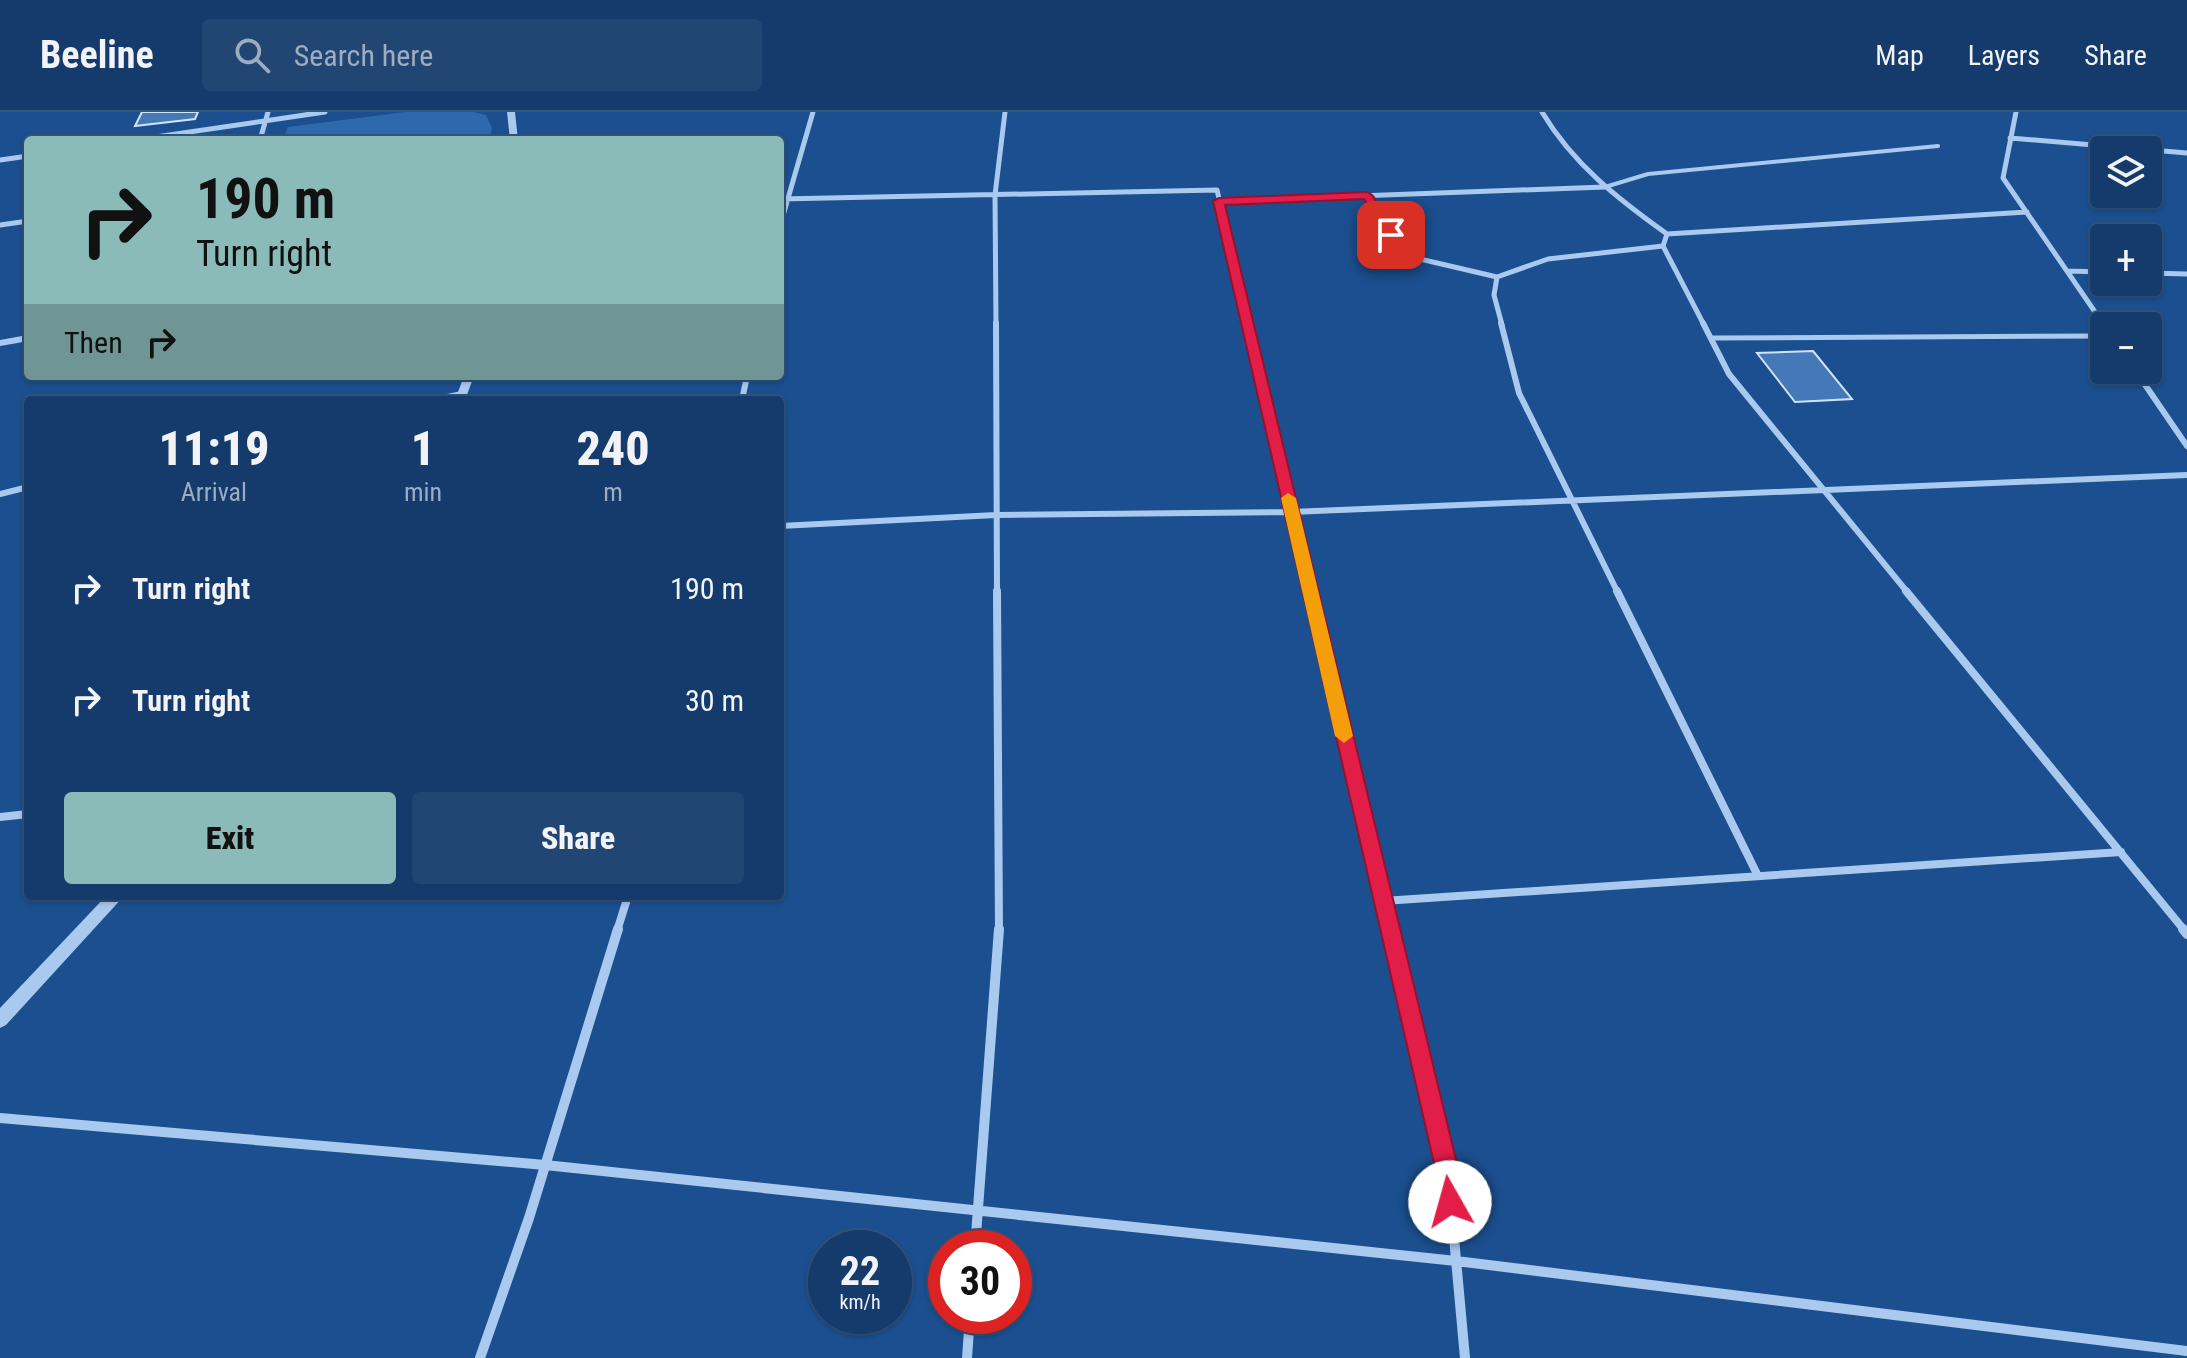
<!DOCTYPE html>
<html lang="en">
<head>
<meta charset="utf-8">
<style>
  :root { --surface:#143b6b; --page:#214673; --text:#f1f3f6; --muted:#9dadc1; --line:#33557e; --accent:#8bbbb9 }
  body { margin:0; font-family:"Roboto Condensed",sans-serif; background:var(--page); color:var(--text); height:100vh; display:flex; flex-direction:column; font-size:30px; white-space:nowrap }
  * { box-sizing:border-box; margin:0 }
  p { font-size:26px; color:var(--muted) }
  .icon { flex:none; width:44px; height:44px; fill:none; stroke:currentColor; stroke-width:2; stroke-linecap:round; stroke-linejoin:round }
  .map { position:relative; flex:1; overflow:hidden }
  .drawer { position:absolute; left:24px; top:284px; width:760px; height:504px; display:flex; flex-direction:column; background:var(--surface); border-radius:8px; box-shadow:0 2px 6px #0004,0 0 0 2px var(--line) }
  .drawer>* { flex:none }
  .hud { position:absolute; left:24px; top:24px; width:760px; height:244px; border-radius:8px; box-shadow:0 2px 6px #0004,0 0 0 2px var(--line); background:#8bbbb9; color:#111; overflow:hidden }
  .controls { position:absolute; left:2090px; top:24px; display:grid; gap:16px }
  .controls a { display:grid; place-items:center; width:72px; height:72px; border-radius:8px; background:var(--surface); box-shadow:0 2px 6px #0004,0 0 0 2px var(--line); font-size:40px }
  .speed { position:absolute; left:808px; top:1118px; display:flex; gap:16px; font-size:40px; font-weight:700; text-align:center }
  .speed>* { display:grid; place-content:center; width:104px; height:104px; border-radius:50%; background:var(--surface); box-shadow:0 2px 6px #0004,0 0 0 2px var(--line); line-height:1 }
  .speed small { font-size:20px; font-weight:400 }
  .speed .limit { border:12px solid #d22; background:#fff; color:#111 }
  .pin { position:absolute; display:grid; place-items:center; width:68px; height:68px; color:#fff; margin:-34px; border-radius:16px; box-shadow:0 4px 12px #0006 }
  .me { position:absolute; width:88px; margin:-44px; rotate:353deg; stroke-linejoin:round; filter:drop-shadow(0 0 6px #0008) }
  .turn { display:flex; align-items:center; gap:28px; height:168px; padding:0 40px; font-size:36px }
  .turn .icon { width:104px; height:104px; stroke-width:2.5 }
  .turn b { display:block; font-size:56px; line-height:68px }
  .then { display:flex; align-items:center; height:76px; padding:0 40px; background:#0003; gap:16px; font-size:30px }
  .eta { display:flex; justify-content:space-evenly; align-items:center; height:136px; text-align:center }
  .eta b { font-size:48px; font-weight:800; line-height:56px }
  .action { display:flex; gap:16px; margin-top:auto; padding:16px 40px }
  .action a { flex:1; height:92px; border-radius:8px; background:var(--accent); color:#111; font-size:32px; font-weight:800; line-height:92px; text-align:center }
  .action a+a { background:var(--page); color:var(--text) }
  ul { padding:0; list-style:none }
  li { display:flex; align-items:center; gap:24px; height:112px; padding:0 40px }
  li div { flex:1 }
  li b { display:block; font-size:30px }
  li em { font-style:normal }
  header { display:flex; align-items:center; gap:48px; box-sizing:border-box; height:112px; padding:0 40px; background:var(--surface); border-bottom:2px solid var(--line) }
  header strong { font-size:38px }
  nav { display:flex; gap:44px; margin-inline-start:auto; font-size:28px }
  .search { width:560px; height:72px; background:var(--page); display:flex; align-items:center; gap:20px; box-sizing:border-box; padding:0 28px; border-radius:8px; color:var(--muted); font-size:30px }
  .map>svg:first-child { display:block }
</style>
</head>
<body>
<header>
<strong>Beeline</strong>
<div class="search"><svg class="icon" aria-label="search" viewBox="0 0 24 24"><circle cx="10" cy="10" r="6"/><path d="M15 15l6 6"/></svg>Search here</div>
<nav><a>Map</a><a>Layers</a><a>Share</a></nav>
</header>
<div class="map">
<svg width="2187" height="1246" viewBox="0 0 2187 1246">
  <rect width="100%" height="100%" fill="#1b4f8f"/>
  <path fill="#2e69ad" d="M405,0H473L486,3L492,16L489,28H283L288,15Z"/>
  <path fill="#4478b7" stroke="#cfe3fa" stroke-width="2" d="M142,0H198L195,7L135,14Z
    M1813,239L1852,287L1795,290L1757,241Z"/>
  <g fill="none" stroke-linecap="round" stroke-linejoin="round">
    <path stroke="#a9c9ee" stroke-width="4" d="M1605,75L1648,62L1938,34"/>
    <path stroke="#a9c9ee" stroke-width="5" d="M1711,226L2104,224"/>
    <path stroke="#a9c9ee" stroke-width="5" d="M1542,0C1573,52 1618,87 1667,122L1663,134L1704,213
      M2016,0L2003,66L2104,213
      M2010,26L2187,41
      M135,28L325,0
      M260,28L268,0
      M0,48L28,44
      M1368,84L1403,143L1497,165L1548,147L1663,134
      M780,87L1217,78L1249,213
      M1219,89L1605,75
      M0,113L28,109
      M780,114L813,0
      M1667,122L2027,100
      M2067,159L2104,160
      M2148,161L2187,162
      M1497,165L1494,183L1502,213
      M996,213L995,83L1005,0"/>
    <path stroke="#a9c9ee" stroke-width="6" d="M996,211L997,481
      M1248,211L1312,481
      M1501,211L1519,281L1618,481
      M1703,211L1729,262L1908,481
      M2103,211L2105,214
      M0,231L28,226
      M2135,258L2187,334
      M433,288L462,282
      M742,288L747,264
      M0,382L28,375
      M780,414L996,403L1291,400L2187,363"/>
    <path stroke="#a9c9ee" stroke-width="8" d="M997,479L999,819
      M1311,479L1391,819
      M1617,479L1757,762
      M1906,479L2185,819
      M0,705L28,702
      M1383,789L2121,740
      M617,819L628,784"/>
    <path stroke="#a9c9ee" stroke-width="10" d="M1391,817L1448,1060L1465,1246
      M2183,817L2187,822
      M0,1006L545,1053L1456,1149L2187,1239
      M975,1136L999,817
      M480,1246L529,1106L618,817
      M967,1246L970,1204"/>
    <path fill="#a9c9ee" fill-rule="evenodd" d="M507,0H515L518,28H510Z
      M464,264H474L465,288H455Z
      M106,784H124L6,913L0,916V896Z"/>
  </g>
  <path fill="#e11d48" stroke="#92132f" stroke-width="2" d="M1368,80L1373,84L1397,123L1395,126H1387L1364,87L1225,93L1459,1060L1462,1090L1459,1098L1450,1102L1442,1098L1436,1060L1213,89L1219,86Z"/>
  <path fill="#f59e0b" d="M1288,381L1296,386L1353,624L1344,631L1335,624L1281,386Z"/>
</svg>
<div class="controls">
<a><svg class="icon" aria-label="layers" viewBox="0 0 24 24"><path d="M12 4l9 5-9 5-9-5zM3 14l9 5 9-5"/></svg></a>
<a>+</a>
<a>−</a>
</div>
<div class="speed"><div>22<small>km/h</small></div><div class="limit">30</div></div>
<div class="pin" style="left:1391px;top:123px;background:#d93025"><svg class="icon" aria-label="arrive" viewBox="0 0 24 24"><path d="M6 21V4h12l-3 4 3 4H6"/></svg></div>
<svg class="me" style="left:1450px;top:1090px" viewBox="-20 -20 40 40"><circle r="19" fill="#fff"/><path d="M0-13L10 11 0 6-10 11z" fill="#e11d48"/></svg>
<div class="hud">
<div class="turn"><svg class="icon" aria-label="right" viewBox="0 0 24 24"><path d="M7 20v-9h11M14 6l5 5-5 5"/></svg><div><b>190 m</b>Turn right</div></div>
<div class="then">Then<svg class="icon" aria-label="right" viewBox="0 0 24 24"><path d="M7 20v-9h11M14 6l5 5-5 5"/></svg></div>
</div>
<section class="drawer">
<div class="eta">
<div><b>11:19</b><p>Arrival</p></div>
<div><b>1</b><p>min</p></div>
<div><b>240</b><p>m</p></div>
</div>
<ul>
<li><svg class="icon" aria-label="right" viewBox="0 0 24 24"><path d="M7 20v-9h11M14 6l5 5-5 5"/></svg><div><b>Turn right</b></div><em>190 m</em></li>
<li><svg class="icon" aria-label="right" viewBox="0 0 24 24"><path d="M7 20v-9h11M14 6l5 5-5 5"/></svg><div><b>Turn right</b></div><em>30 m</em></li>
</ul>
<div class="action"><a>Exit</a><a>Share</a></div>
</section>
</div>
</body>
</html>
